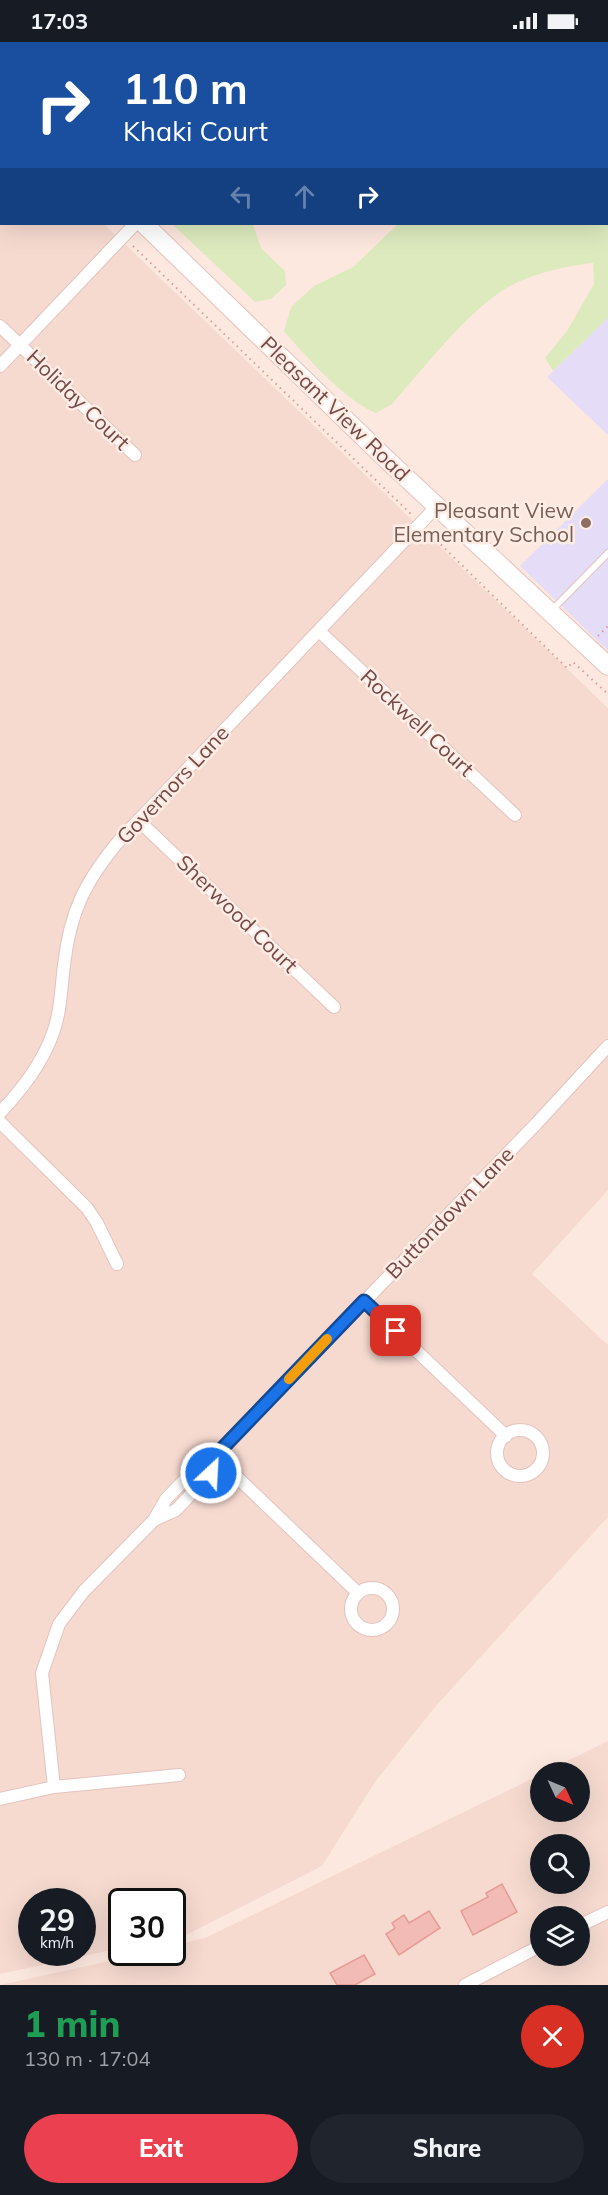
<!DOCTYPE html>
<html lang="en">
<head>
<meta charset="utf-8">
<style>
  :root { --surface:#171b24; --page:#20242c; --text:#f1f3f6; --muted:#9ea1a6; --accent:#ea4050 }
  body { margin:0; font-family:Mulish,sans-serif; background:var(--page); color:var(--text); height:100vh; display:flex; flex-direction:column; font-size:22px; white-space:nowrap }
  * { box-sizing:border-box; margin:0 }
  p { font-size:20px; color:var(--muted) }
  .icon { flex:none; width:33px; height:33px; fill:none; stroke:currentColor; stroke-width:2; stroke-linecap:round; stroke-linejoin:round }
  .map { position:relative; height:1943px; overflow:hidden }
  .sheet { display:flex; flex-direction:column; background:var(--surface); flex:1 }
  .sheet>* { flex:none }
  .hud { position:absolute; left:0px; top:0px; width:609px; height:183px; box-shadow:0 6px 24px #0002; background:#1a4fa0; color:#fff; overflow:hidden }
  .needle { width:39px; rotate:134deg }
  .tools { position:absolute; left:530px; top:1720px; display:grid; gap:12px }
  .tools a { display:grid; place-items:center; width:60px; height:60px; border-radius:50%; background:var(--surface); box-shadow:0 6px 24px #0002; font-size:30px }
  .speed { position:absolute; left:18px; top:1846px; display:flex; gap:12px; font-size:30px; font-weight:700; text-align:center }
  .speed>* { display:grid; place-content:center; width:78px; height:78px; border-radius:50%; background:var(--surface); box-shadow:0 6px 24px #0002; line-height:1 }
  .speed small { font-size:15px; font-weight:400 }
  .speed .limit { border:3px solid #111; border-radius:9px; background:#fff; color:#111 }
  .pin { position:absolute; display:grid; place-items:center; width:51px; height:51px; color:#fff; margin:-26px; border-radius:12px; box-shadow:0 3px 9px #0006 }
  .me { position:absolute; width:66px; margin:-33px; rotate:25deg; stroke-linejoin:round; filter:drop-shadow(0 0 4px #0008) }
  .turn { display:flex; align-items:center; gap:21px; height:126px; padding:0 24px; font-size:27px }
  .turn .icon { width:78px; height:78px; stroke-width:2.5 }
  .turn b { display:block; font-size:42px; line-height:51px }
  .lanes { display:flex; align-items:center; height:57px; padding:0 24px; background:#0003; justify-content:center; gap:30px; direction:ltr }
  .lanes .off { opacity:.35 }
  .round { display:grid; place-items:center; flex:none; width:63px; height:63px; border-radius:32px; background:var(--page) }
  .headline { display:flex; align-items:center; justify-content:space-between; height:102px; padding:0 24px }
  h1 { font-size:36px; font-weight:800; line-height:45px; color:#1e9e55 }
  .cta { display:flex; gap:12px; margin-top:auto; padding:12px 24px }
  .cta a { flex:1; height:69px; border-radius:36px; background:var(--accent); color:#fff; font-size:24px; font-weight:800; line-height:69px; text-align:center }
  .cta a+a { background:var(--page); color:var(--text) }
  .status { display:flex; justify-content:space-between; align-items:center; height:42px; padding:0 30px; background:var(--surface); direction:ltr }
  .status svg { height:16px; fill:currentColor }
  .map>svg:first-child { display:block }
</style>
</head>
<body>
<div class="status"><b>17:03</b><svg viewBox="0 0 49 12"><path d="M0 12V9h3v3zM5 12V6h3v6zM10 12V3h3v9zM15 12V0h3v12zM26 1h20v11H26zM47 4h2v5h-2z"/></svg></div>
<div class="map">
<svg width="608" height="1943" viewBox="0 0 608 1943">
  <rect width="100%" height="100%" fill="#fde8df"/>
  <path fill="#f6dad0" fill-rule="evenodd" d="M0,81L2,182H104L608,666V1148L532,1232L608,1303V1475L435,1665L375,1740L322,1824L188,1892L173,1896L172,1860H122L121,1906L0,1932ZM32,1860H82V1911H32Z
    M608,1699V1943H0L145,1911H172L173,1904L207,1895L540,1733V1770H579V1731H543ZM540,1803H579V1842H540ZM540,1875H579V1914H540Z"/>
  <path fill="#e5dcf8" d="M608,276V393L547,335Z
    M608,437V609L520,524Z"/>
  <path fill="#ddeabe" d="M0,0H547L555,1L2,2L1,9Z
    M608,12V276L553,329L545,316L567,289L594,242L593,221C565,224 529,232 505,247C466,271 423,327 392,362L376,371C347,360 305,314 284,289L291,265L314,244L353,225L398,182H608Z
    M172,182H253L261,206L285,229L286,243L271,257L255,260Z"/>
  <path fill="#f2bbb6" stroke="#e59b96" stroke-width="1.5" d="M502,1842L517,1870L473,1893L461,1869L488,1855L486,1851Z
    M429,1869L440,1886L399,1913L386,1892L395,1886L392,1881L404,1873L409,1881Z
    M364,1913L375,1932L355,1943H337L330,1931Z"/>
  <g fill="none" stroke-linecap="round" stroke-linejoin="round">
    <g stroke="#e2c3be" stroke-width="8">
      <path id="lane" d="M552,568L608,511"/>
    </g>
    <g stroke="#e2c3be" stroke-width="14">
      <path id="street" d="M0,284L135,413
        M0,324L135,182
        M319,589L515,773
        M139,779L334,965
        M0,1071C22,1047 42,1022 53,991C61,969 61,946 64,923C70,870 85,840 118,800L436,465
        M0,1080L87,1166L97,1181L117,1222
        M364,1259L506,1394
        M497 1411a23 23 0 1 1 46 0a23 23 0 1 1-46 0Z
        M215,1414L358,1551
        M154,1478L176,1468L211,1431L215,1414
        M351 1567a21 21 0 1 1 42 0a21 21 0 1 1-42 0Z
        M54,1745L42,1631L59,1582L84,1549L154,1478L166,1457L195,1427L215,1414L536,1082L608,1004
        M0,1757L54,1745L179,1733
        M579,1884L608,1870
        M465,1943L540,1904"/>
    </g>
    <g stroke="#e8c2bb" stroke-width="20">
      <path id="secondary" d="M0,37L2,39
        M144,182L384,415L608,624"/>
    </g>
    <path stroke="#d79e9a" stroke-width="2" stroke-dasharray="1.5 4.5" stroke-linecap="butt" d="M291,0L297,2
      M0,76L2,77
      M133,204L412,473
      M428,490L567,626L573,620L608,652
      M598,594L608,584"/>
    <use href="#lane" stroke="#fff" stroke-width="6"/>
    <use href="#street" stroke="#fff" stroke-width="12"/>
    <use href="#secondary" stroke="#fff" stroke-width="18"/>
  </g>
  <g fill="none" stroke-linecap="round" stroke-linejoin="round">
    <g stroke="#114b97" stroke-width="15">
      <path id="route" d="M211,1431L215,1414L364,1259L396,1289"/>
    </g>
    <use href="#route" stroke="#1a73e8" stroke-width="10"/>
    <path stroke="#f59e0b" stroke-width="10" d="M289,1337L327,1297"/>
  </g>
  <circle fill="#8d6e63" stroke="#ffede5" stroke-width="2" cx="586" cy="481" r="6"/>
  <g text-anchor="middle" stroke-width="5" stroke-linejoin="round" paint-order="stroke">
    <g font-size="21" fill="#734846" stroke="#ffede5">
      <text transform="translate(78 358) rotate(44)" y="7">Holiday Court</text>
      <text transform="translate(335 367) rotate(44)" y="7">Pleasant View Road</text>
      <text transform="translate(417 681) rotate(43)" y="7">Rockwell Court</text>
      <text transform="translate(173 743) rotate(-47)" y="7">Governors Lane</text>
      <text transform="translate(237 872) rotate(44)" y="7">Sherwood Court</text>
      <text transform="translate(450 1171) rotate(-46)" y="7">Buttondown Lane</text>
    </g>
    <g font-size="21" fill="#785e54" stroke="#ffede5" text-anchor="end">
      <text x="574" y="476">Pleasant View<tspan x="574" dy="24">Elementary School</tspan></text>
    </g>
  </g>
</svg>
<div class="tools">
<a><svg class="needle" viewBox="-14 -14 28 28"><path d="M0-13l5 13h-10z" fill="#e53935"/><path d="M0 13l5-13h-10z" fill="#9ea1a6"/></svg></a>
<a><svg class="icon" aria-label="search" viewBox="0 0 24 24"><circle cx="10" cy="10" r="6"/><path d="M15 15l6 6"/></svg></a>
<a><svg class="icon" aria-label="layers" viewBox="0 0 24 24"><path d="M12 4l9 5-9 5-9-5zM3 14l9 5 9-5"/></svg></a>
</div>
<div class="speed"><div>29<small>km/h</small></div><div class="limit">30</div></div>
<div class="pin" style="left:396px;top:1289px;background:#d93025"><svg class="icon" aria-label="arrive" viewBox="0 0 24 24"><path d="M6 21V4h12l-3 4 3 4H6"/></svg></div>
<svg class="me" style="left:211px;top:1431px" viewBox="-20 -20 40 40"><circle r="17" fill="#1a73e8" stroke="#fff" stroke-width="3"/><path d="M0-11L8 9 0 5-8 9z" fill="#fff"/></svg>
<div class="hud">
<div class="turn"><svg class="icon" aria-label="right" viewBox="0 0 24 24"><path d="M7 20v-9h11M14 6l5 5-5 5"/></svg><div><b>110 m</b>Khaki Court</div></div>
<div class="lanes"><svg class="icon off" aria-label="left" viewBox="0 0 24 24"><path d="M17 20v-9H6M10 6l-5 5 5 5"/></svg><svg class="icon off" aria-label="ahead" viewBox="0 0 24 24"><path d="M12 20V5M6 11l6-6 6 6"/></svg><svg class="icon" aria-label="right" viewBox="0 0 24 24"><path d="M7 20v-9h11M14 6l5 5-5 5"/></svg></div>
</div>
</div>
<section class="sheet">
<div class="headline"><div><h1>1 min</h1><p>130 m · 17:04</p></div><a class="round" style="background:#d93025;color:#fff"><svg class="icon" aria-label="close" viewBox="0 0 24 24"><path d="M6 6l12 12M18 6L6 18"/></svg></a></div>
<div class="cta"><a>Exit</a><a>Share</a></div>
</section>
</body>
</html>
